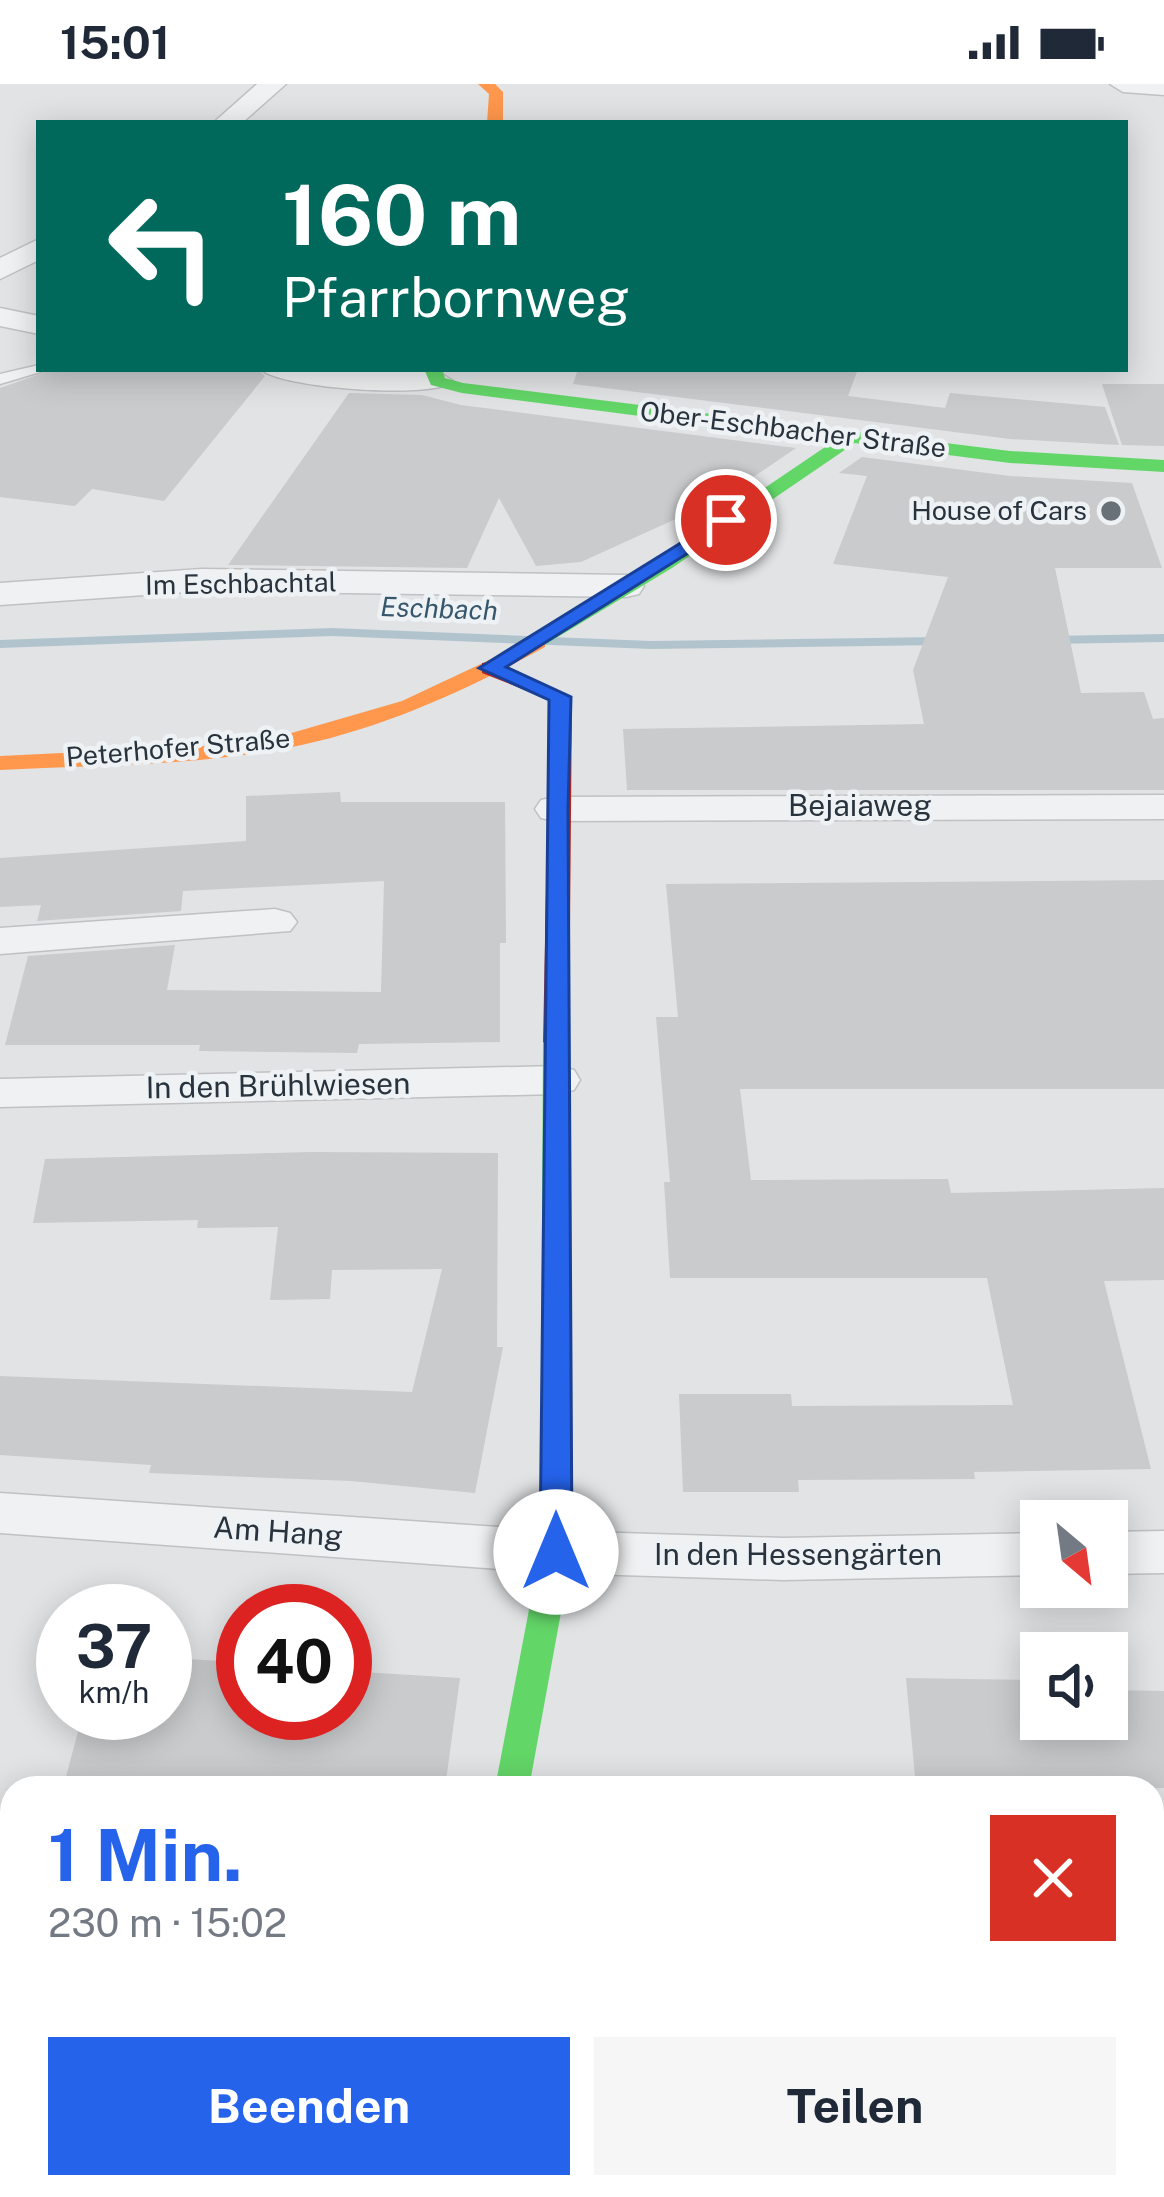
<!DOCTYPE html>
<html lang="de">
<head>
<meta charset="utf-8">
<style>
  :root { --surface:#fff; --page:#f6f6f7; --text:#1f2937; --muted:#747a83; --accent:#2563eb }
  body { margin:0; font-family:"Public Sans",sans-serif; background:var(--page); color:var(--text); height:100vh; display:flex; flex-direction:column; font-size:45px; white-space:nowrap }
  * { box-sizing:border-box; margin:0 }
  p { font-size:39px; color:var(--muted) }
  .icon { flex:none; width:66px; height:66px; fill:none; stroke:currentColor; stroke-width:2; stroke-linecap:round; stroke-linejoin:round }
  .map { position:relative; flex:1; overflow:hidden }
  .side { position:absolute; left:0px; top:1692px; width:1164px; height:423px; display:flex; flex-direction:column; background:var(--surface); border-radius:36px 36px 0 0; box-shadow:0 6px 30px #0003 }
  .side>* { flex:none }
  .banner { position:absolute; left:36px; top:36px; width:1092px; height:252px; border-radius:0px; box-shadow:0 6px 30px #0003; background:#00695c; color:#fff; overflow:hidden }
  .needle { width:78px; rotate:151deg }
  .buttons { position:absolute; left:1020px; top:1416px; display:grid; gap:24px }
  .buttons a { display:grid; place-items:center; width:108px; height:108px; border-radius:0px; background:var(--surface); box-shadow:0 6px 30px #0003; font-size:60px }
  .speed { position:absolute; left:36px; top:1500px; display:flex; gap:24px; font-size:60px; font-weight:700; text-align:center }
  .speed>* { display:grid; place-content:center; width:156px; height:156px; border-radius:50%; background:var(--surface); box-shadow:0 6px 30px #0003; line-height:1 }
  .speed small { font-size:30px; font-weight:400 }
  .speed .limit { border:18px solid #d22; background:#fff; color:#111 }
  .pin { position:absolute; display:grid; place-items:center; width:102px; height:102px; color:#fff; margin:-51px; border:6px solid #fff; border-radius:50%; box-shadow:0 3px 12px #0007 }
  .me { position:absolute; width:132px; margin:-66px; rotate:0deg; stroke-linejoin:round; filter:drop-shadow(0 0 9px #0008) }
  .turn { display:flex; align-items:center; gap:42px; height:252px; padding:0 48px; font-size:54px }
  .turn .icon { width:156px; height:156px; stroke-width:2.5 }
  .turn b { display:block; font-size:84px; line-height:102px }
  .round { display:grid; place-items:center; flex:none; width:126px; height:126px; border-radius:0px; background:var(--page) }
  .overview { display:flex; align-items:center; justify-content:space-between; height:204px; padding:0 48px }
  h1 { font-size:72px; font-weight:700; line-height:90px; color:var(--accent) }
  .cta { display:flex; gap:24px; margin-top:auto; padding:24px 48px }
  .cta a { flex:1; height:138px; border-radius:0px; background:var(--accent); color:#fff; font-size:48px; font-weight:700; line-height:138px; text-align:center }
  .cta a+a { background:var(--page); color:var(--text) }
  .status { display:flex; justify-content:space-between; align-items:center; height:84px; padding:0 60px; background:var(--surface); direction:ltr }
  .status svg { height:33px; fill:currentColor }
  .map>svg:first-child { display:block }
</style>
</head>
<body>
<div class="status"><b>15:01</b><svg viewBox="0 0 49 12"><path d="M0 12V9h3v3zM5 12V6h3v6zM10 12V3h3v9zM15 12V0h3v12zM26 1h20v11H26zM47 4h2v5h-2z"/></svg></div>
<div class="map">
<svg width="1164" height="2113" viewBox="0 0 1164 2113">
  <rect width="100%" height="100%" fill="#e1e3e5"/>
  <g fill="none" stroke-linecap="round" stroke-linejoin="round">
    <path fill="#b1c4ce" fill-rule="evenodd" d="M332,544L651,557L943,553L950,557L943,561L651,565L332,552L0,564V556Z
      M1164,550V558L1049,560L1042,556L1049,552Z"/>
  </g>
  <path fill="#c9cbcd" d="M54,285H257L265,292L164,417L92,405L75,422L0,413V304Z
    M578,285H858L848,312L945,324L950,309L1105,323L1119,361L1010,355L573,300Z
    M1102,300H1164V362L1122,361Z
    M349,309L422,311L461,321L796,364L724,413L581,478L536,482L499,414L467,484L228,481Z
    M862,373L1010,392L1132,399L1162,484H1055L1081,609L1144,608L1153,635L1164,634V706H627L623,645L924,640L913,586L948,493L833,480L867,392L839,389Z
    M340,708L341,718H505L506,859H500V958L359,960L357,969L199,967L200,961H5L28,872L175,861L167,906L381,908L384,797L183,807L181,827L37,837L41,821L0,823V774L246,757V712Z
    M1164,796V1005H740L751,1096L948,1095L951,1109L1164,1104V1196L1104,1197L1151,1385L974,1388L975,1395L798,1396L799,1408H683L679,1310H791L792,1322L1013,1321L987,1194H670L664,1098H670L656,933H678L666,800Z
    M311,1068L498,1069L497,1263H503L475,1409L351,1397L149,1389L151,1381L0,1371V1292L412,1308L442,1185L332,1186L330,1215L270,1216L278,1143L197,1144L198,1136L33,1139L45,1075Z
    M165,1574L243,1578V1629H345V1587L460,1594L445,1704H63L83,1629H165Z
    M906,1594L1039,1596L1041,1635H1107V1606L1164,1607V1704H916Z"/>
  <g fill="none" stroke-linecap="round" stroke-linejoin="round">
    <g stroke="#bfc1c3" stroke-width="3">
      <path id="lane" d="M39,281V285H50L0,300V290Z"/>
    </g>
    <g stroke="#bfc1c3" stroke-width="3">
      <path id="street" d="M257,0H286L242,39H213Z
        M1110,0H1164V11L1123,8Z
        M39,155V176L0,195V174Z
        M0,224L39,232V250L0,242Z
        M261,285L437,287L453,297C437,316 277,304 261,285Z
        M202,485L626,491L639,494L644,502L639,510L626,513L202,507L0,521V499Z
        M1164,711V735L556,737L541,734L535,725L541,716L556,713Z
        M275,825L290,829L297,838L290,847L0,870V844Z
        M557,982L574,986L580,996L574,1006L557,1010L0,1023V995Z
        M0,1409L556,1447L783,1454L1041,1449V1491L783,1496L556,1489L0,1449Z
        M1164,1447V1489L1107,1490V1448Z
        M1152,2081L1164,2113H1094L1092,2103H1152Z
        M408,2103H478L476,2113H406Z"/>
    </g>
    <use href="#lane" fill="#f0f1f2" fill-rule="evenodd"/>
    <use href="#street" fill="#f0f1f2" fill-rule="evenodd"/>
    <path fill="#63d668" fill-rule="evenodd" d="M424,285H442L445,294L463,299L1010,367L1164,376V388L1010,379L855,359L672,484L538,565L531,563V555L658,476L834,357L462,309L431,301Z
      M556,950L569,958L572,1468L529,1704H495L540,1468L543,958Z"/>
    <path fill="#ff974d" fill-rule="evenodd" d="M478,0H495L503,8V39H487L489,10Z
      M538,553L545,555V563C463,608 379,646 287,664C193,682 96,681 0,686V672L206,662L288,650L402,617Z"/>
    <path fill="#b3261e" fill-rule="evenodd" d="M490,578L572,613L569,958L556,966L543,958L550,616L482,589V579Z"/>
  </g>
  <path fill="#2563eb" stroke="#184099" stroke-width="3" d="M726,431L736,436L733,441L506,583L571,613L568,725L572,1468L567,1477H545L540,1468L549,616L479,584Z"/>
  <circle fill="#697178" stroke="#eef2f5" stroke-width="4.5" cx="1111" cy="427" r="12"/>
  <g text-anchor="middle" stroke-width="9" stroke-linejoin="round" paint-order="stroke">
    <g font-size="27" fill="#29333d" stroke="#eef2f5">
      <text transform="translate(793 346) rotate(7)" y="9">Ober-Eschbacher Straße</text>
      <text transform="translate(241 500) rotate(-1)" y="9">Im Eschbachtal</text>
      <text transform="translate(178 664) rotate(-5)" y="9">Peterhofer Straße</text>
    </g>
    <g font-size="27" fill="#29333d" stroke="#eef2f5" text-anchor="end">
      <text x="1087" y="436">House of Cars</text>
    </g>
    <g font-size="27" font-style="italic" fill="#37576d" stroke="#eef2f5">
      <text transform="translate(439 525) rotate(2)" y="9">Eschbach</text>
    </g>
    <g font-size="30" fill="#29333d" stroke="#eef2f5">
      <text x="860" y="732">Bejaiaweg</text>
      <text transform="translate(278 1002) rotate(-1)" y="10">In den Brühlwiesen</text>
      <text transform="translate(278 1448) rotate(4)" y="10">Am Hang</text>
      <text x="798" y="1481">In den Hessengärten</text>
    </g>
  </g>
</svg>
<div class="buttons">
<a><svg class="needle" viewBox="-14 -14 28 28"><path d="M0-13l5 13h-10z" fill="#e53935"/><path d="M0 13l5-13h-10z" fill="#747a83"/></svg></a>
<a><svg class="icon" aria-label="sound" viewBox="0 0 24 24"><path d="M4 9h4l5-4v14l-5-4H4zM17 9q2 3 0 6"/></svg></a>
</div>
<div class="speed"><div>37<small>km/h</small></div><div class="limit">40</div></div>
<div class="pin" style="left:726px;top:436px;background:#d93025"><svg class="icon" aria-label="arrive" viewBox="0 0 24 24"><path d="M6 21V4h12l-3 4 3 4H6"/></svg></div>
<svg class="me" style="left:556px;top:1468px" viewBox="-20 -20 40 40"><circle r="19" fill="#fff"/><path d="M0-13L10 11 0 6-10 11z" fill="#2563eb"/></svg>
<div class="banner">
<div class="turn"><svg class="icon" aria-label="left" viewBox="0 0 24 24"><path d="M17 20v-9H6M10 6l-5 5 5 5"/></svg><div><b>160 m</b>Pfarrbornweg</div></div>
</div>
<section class="side">
<div class="overview"><div><h1>1 Min.</h1><p>230 m · 15:02</p></div><a class="round" style="background:#d93025;color:#fff"><svg class="icon" aria-label="close" viewBox="0 0 24 24"><path d="M6 6l12 12M18 6L6 18"/></svg></a></div>
<div class="cta"><a>Beenden</a><a>Teilen</a></div>
</section>
</div>
</body>
</html>
